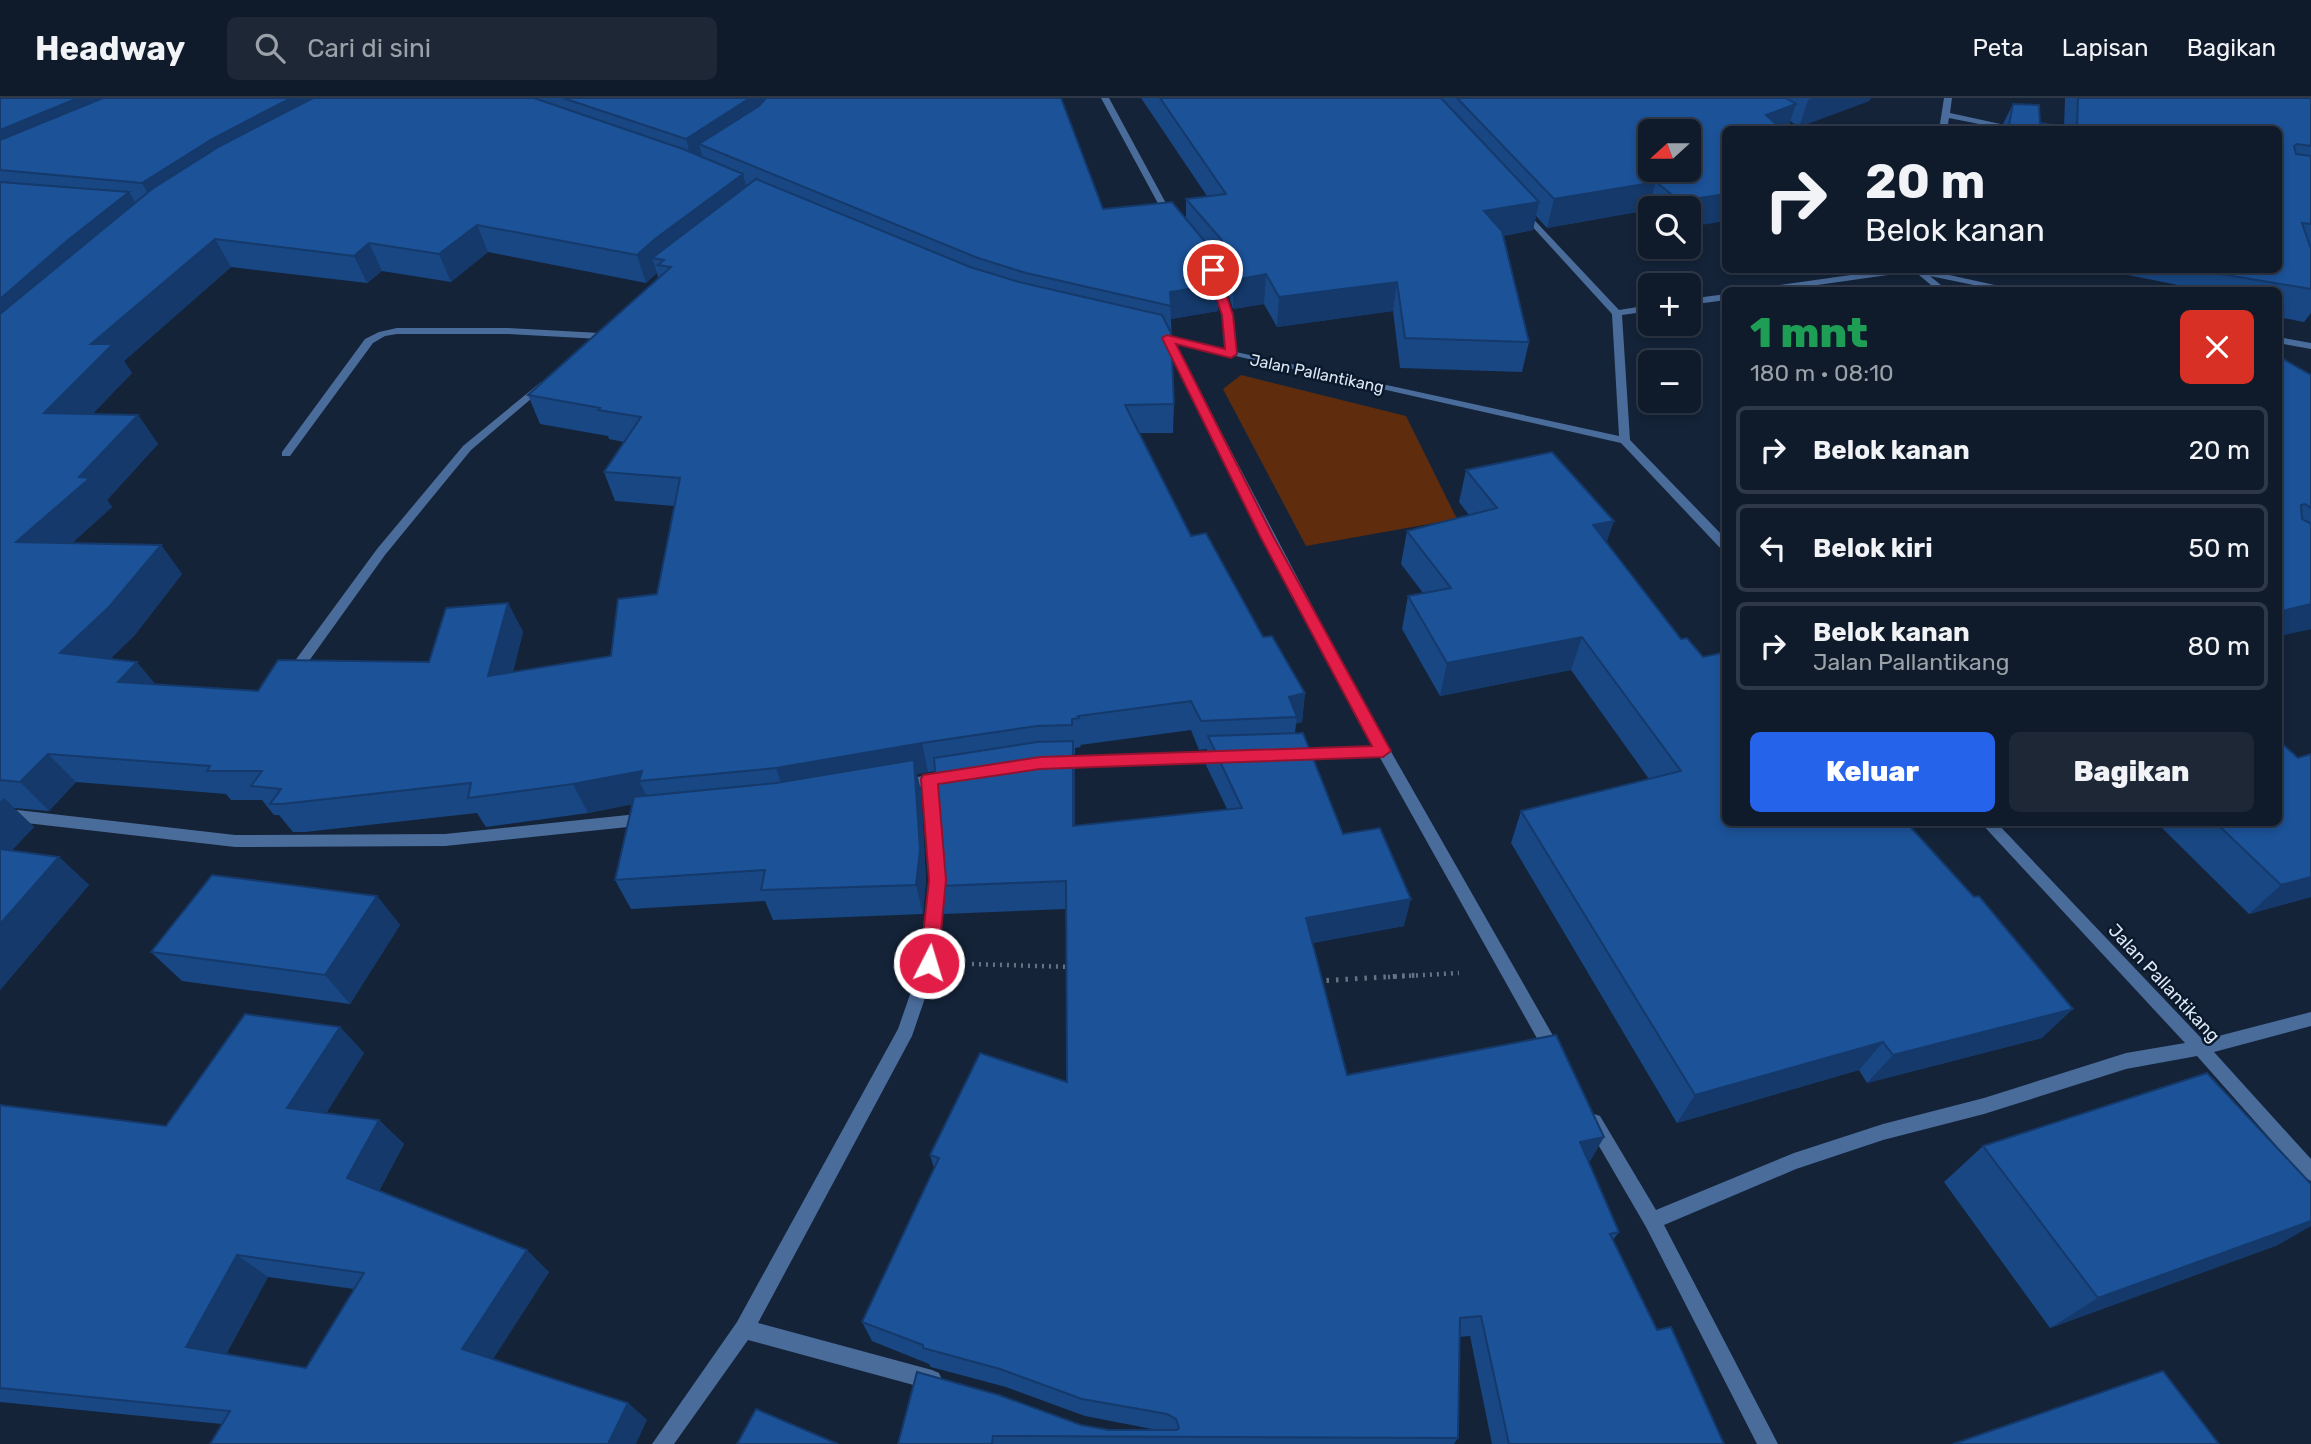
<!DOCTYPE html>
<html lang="id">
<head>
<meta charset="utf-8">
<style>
  :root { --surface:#0f1a2a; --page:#1d2736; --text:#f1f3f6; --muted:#9ba1a8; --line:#2f3847; --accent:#2563eb }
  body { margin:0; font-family:Rubik,sans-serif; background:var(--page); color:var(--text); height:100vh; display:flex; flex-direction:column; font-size:26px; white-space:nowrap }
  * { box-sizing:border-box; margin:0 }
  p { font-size:23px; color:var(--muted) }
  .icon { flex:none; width:38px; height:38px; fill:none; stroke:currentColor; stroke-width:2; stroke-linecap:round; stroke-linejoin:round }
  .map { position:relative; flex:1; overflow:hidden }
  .side { position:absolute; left:1722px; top:189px; width:560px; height:539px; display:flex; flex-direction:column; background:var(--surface); border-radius:10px; box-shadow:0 4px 10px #0003,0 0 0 2px var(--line) }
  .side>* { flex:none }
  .top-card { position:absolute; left:1722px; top:28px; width:560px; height:147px; border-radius:10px; box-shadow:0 4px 10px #0003,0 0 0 2px var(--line); background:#0f1a2a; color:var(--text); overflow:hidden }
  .needle { width:46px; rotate:249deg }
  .controls { position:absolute; left:1638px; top:21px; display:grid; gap:14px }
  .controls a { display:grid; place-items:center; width:63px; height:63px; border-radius:10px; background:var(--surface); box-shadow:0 4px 10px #0003,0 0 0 2px var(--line); font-size:35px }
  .pin { position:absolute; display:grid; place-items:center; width:60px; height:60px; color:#fff; margin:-30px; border:4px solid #fff; border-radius:50%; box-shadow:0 2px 7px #0007 }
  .me { position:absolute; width:77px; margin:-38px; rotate:5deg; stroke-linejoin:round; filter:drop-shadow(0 0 5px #0008) }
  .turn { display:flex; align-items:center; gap:24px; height:147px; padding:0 28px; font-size:32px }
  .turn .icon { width:91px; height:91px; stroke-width:2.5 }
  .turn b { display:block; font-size:49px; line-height:60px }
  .round { display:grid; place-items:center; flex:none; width:74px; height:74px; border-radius:10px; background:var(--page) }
  .overview { display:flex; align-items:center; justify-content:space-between; height:119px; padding:0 28px }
  h1 { font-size:42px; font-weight:800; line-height:52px; color:#1e9e55 }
  .cta { display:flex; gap:14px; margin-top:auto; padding:14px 28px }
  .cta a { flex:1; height:80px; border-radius:10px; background:var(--accent); color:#fff; font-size:28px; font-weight:800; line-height:80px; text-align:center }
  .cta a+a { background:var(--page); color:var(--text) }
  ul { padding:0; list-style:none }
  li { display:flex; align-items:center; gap:21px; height:88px; margin:0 14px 10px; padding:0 14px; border:4px solid var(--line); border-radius:10px }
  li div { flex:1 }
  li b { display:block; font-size:26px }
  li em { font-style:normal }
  header { display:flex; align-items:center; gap:42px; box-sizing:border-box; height:98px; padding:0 35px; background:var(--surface); border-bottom:2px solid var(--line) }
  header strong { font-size:33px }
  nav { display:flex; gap:38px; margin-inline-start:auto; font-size:24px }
  .search { width:490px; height:63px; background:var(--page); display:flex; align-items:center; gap:18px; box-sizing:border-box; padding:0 24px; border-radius:10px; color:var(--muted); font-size:26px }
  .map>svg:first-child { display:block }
</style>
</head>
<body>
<header>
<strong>Headway</strong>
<div class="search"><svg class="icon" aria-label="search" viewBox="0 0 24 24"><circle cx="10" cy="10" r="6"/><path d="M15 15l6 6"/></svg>Cari di sini</div>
<nav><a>Peta</a><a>Lapisan</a><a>Bagikan</a></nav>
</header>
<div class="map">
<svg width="2311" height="1346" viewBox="0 0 2311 1346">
  <rect width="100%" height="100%" fill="#142338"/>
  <path fill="#5f2c0d" d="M1241,277L1406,318L1457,421L1306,448L1223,291Z"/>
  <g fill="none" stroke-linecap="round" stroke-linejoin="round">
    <path stroke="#667385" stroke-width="4.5" stroke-dasharray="2 5" stroke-linecap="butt" d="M972,866L1071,869
      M1388,879L1459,875"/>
    <path stroke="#667385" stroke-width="5" stroke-dasharray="2.5 7" stroke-linecap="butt" d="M1317,883L1419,877"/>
    <path fill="#4a6c9b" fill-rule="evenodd" d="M1101,0H1109L1175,122L1174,124L1167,122Z
      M1743,0H1752L1799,32H1789Z
      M1944,0H1952L1950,15L2028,32H2009L1949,20L1947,32H1939Z
      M1523,110L1619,212L1650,207V213L1622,217L1630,342L1726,441V453L1722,452L1621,345L1174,244L1361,601L1560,950L1562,955L1560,960L1554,962L1548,960L1379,658L1288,661L1286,657L1293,652L1374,648L1253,421L1163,242L1148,236L1153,233L1226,252L1222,217L1209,176L1214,173L1219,176L1232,217L1236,254L1619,338L1612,216L1520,115V111Z
      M1886,172H1907L1902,175L1782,192H1761L1766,189Z
      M1913,172H1927L2017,192H1998L1930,178L1947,192H1937Z
      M1726,196V202L1689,207V201Z
      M397,230H508L600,235L605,238L600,241L508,236H397L385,238L373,245L290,358H282V354L365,241L379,234Z
      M2278,239L2311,245V251L2278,245Z
      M541,284L546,287L545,289L471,352L385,457L296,581H286L284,578L286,575L377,451L463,348Z
      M1224,654L1231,659L1224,664L1056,670L1049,665L1056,660Z
      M952,673L957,674L959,678L957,682L936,686L945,781L937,865L912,938L758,1225L932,1272L939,1275L942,1282L939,1289L932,1292L748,1242L674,1346H652L737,1224L898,931L921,865L929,781L923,688L900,692L895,691L893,687L895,683L900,682Z
      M0,710L235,737L445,736L647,715L652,717L654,721L652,725L647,727L445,748L235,749L0,722Z
      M1980,724H1996L2203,942L2311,914V928L2214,954L2311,1061V1083L2305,1080L2197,958L2126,971L1984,1016L1883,1042L1796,1071L1664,1127L1778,1346H1757L1646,1129L1585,1024L1588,1018L1594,1016L1600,1018L1656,1112L1794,1055L1883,1026L1984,1000L2126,955L2185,945Z"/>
  </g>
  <path fill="#184783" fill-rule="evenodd" d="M0,0H1061L1103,111L1186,120V101L1207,98L1141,0H1871L1869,3L1799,29L1790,23L1787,32H1726L1689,110H1650V114L1648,112L1547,130L1536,118L1533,132L1503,138L1529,244L1522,274L1400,270L1393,213L1277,229L1264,206L1233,211L1220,170L1212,160L1219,186L1218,213L1171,221L1174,306L1173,335H1140L1191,438L1263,539L1305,595L1302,624L1296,626L1295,635L1343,736L1404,828L1313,845L1347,977L1604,1039L1590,1063H1588L1619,1134L1613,1142L1657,1232L1724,1346H1492L1470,1238L1459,1239L1458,1340L1454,1346H898L1081,1327L1109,1332H1157L1085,1318L1006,1289L931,1269L929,1266L872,1243L862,1224L934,1070L930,1057L1067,984L1066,811L944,816L938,788L942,753L935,673L917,676L921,693L926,781L923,816L773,822L765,803L631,811L615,782L633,706L588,715L486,729L477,715L305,734H293L279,717H274L262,702H231L226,696L76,684L49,713L14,710L34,729L12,752L59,759L89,787L0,892ZM488,154L646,185L657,175L658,180L528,297L540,326L608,338L609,341L624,344L604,374L615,403L674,408L657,496L611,558L513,574L523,534L508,505L429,564L258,593L156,586L110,561L134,538L182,476L161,447L72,445L112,409L107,402L158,346L138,317L92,316L132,275L124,263L231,169L367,185L382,173L451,184ZM1191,632L1199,652L1207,651L1206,667L1227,711L1075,728L1074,656H1075V650L1081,649L1080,647Z
    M2065,0H2311V215L2304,224L2278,219V192H2199L2198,191L2103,172H2278V32H2000L2013,6L2040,25L2064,29Z
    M2009,172H2036L2033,176Z
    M2278,258L2311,277V531L2278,538Z
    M1466,372L1606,445L1681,541L1703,559L2042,940L1867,985L1859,972L1677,1025L1511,745L1521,713L1649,681L1571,572L1440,598L1402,531L1408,498L1423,495L1401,466L1407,433L1469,417L1459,404Z
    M2156,724H2278L2311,799L2249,816Z
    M377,798L400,827L350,906L182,883L151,854Z
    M340,929L364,955L326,1015L379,1022L404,1046L379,1093L549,1174L493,1261L628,1305L647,1322L222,1326L0,1304V1007L166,1028ZM268,1179L354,1191L306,1270L226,1256Z
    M1983,1048L2278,1147L2050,1230L1944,1084Z"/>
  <path fill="#14396a" d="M78,0H153L0,65V32Z
    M291,0H350L157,111L142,85L212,41Z
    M750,0H767L762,19L699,46L703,61L693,67L686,41Z
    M1813,0H1871L1869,3L1799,29L1808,2Z
    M1796,6L1787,32H1761L1766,17Z
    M743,76L750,103L664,162L652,160L657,175L646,185L637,157L655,141Z
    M1656,84L1648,112L1547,130L1554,101Z
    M129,94L145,121L0,247V201L68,142Z
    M1726,96V123L1689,129V110H1677L1680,103Z
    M1539,104L1533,132L1478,142L1484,113Z
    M477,127L488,154L451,184L439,156Z
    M215,141L231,169L124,263L132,275L66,344L44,315L91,246Z
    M369,145L382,173L367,185L354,158Z
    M1266,176L1264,206L1233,211L1234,182Z
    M1397,184L1393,213L1277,229L1279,199Z
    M1219,186L1218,213L1171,221L1170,194Z
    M138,317L158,346L107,402L112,409L41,473L16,444Z
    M1614,423L1603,455L1593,427Z
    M161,447L182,476L134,538L86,584L60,555Z
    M508,505L523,534L504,607L488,578Z
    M2311,506V531L2278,538V514Z
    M1582,539L1571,572L1440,598L1447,565Z
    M137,564L161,593L118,584Z
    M1305,595L1302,624L1296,626L1297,619L1289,599Z
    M1073,643L1075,671V756L1073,728Z
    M922,645L928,674L917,676L921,693L926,781L923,816L916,787L786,698L776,670Z
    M48,656L76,684L49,713L20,684Z
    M642,673L639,683L649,703L588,715L573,686Z
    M4,700L34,729L0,765V704Z
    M59,759L89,787L0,892V826Z
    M2311,779V799L2249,816L2281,787Z
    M377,798L400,827L350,906L325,877Z
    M1411,801L1404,828L1302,847L1306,820Z
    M2073,911L2042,940L1867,985L1893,957Z
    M340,929L364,955L314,1035L287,1010Z
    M1883,944L1859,972L1677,1025L1695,997Z
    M379,1022L404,1046L373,1103L347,1080Z
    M1604,1039L1590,1063L1567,1068L1580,1044Z
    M2311,1123V1128L2278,1147L2050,1230L2098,1200Z
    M527,1152L549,1174L487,1270L462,1251Z
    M237,1157L268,1179L220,1268L186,1249Z
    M628,1305L647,1322L636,1346H608Z"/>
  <path fill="#1c5298" stroke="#14396a" stroke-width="2" fill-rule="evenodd" d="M0,0H78L0,32Z
    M103,0H291L212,41L142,85L0,72V42Z
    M313,0H534L683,51L743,76L655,141L637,157L477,127L439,156L369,145L354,158L215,141L91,246H113L44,315L138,317L79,379L90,380L16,444L161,447L110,508L60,555L137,564L118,584L258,593L278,562L429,564L446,510L508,505L488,578L611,558L618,501L657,496L680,380L604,374L641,319L598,312L600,310L528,297L671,169L658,167L664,162L652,160L756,81L970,169L1019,184L1162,217L1171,235L1174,306L1125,307L1191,438L1206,435L1263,539L1272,538L1305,595L1289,599L1297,619L1201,623L1191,603L1078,618L1079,620L1072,621V627L1037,628L922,645L776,670L639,683L642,673L573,686L468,700L471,685L282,706H270L281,691L251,688L262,673H207L210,668L48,656L20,684L0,682V216L152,91L220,48Z
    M563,0H750L686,41Z
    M766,0H1061L1103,111L1172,104L1207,146L1219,186L1170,194L1171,208L1026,175L978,160L699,46L759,8Z
    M1160,0H1441L1539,104L1484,113L1502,133L1529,244L1405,240L1397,184L1279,199L1266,176L1234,182L1221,141L1186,101L1226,96Z
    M1457,0H1786L1796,6L1766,17L1783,32H1726V96L1680,103L1656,84L1554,101ZM1650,33H1689V72H1650Z
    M2078,0H2311V48L2297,46L2294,48L2296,56L2311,58V126L2302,125L2311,151V191L2221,176L2220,172H2278V32H2008L2013,6L2039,7L2040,25L2077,31Z
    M0,84L129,94L68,142L0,201Z
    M2278,258L2311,277V410L2305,406L2301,407L2302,421L2311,426V506L2278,514Z
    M1552,354L1614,423L1593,427L1681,541L1687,540L1703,559L1726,554V724H1906L1974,799L1979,798L2073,911L1893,957L1883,944L1695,997L1521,713L1681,673L1582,539L1447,565L1408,498L1451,490L1407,433L1497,410L1466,372Z
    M1303,635L1343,736L1380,730L1411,801L1306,820L1347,977L1556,937L1604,1039L1580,1044L1619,1134L1610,1136L1657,1232L1671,1229L1724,1346H1509L1481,1218L1460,1220L1458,1340L993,1338L992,1346H898L917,1274L999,1297L1081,1327L1109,1332H1177L1179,1330L1176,1321L1167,1316L1082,1301L1000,1271L923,1250V1247L862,1224L939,1060L930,1057L980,955L1067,984L1066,783L938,788L942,753L934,660L1037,644L1073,643V728L1242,710L1208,638Z
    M2278,642L2298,660L2311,656V779L2281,787L2215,724H2278Z
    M914,662L920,751L916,787L761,792L765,772L615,782L634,699L776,685Z
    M0,751L59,759L0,826Z
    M212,777L377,798L325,877L151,854Z
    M245,916L340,929L287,1010L379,1022L347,1080L527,1152L462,1251L628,1305L608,1346H210L230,1313L0,1290V1007L166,1028ZM237,1157L364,1175L306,1270L186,1249Z
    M2207,975L2311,1086V1123L2098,1200L1983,1048Z
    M2163,1273L2219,1346H1953Z
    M756,1311L838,1346H737Z"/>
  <path fill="#e11d48" stroke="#92132f" stroke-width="2" d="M1213,169L1218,172L1233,217L1237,256L1231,260L1176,246L1273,438L1391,653L1383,659L1040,671L938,686L946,782L938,865L936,870L929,873L923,870L920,865L929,782L921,681L923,677L1040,659L1372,648L1260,438L1162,240L1167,237L1225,251L1222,217L1207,172Z"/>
  <g text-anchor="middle" stroke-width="5" stroke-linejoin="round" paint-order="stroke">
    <g font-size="16" fill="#dde7f5" stroke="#0b192d">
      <text transform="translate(1317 275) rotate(12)" y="6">Jalan Pallantikang</text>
    </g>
    <g font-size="18" fill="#dde7f5" stroke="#0b192d">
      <text transform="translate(2164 885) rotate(47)" y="6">Jalan Pallantikang</text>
    </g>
  </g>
</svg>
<div class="controls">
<a><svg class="needle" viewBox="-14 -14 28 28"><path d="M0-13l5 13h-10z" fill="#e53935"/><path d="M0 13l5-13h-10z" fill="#9ba1a8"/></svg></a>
<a><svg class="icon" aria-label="search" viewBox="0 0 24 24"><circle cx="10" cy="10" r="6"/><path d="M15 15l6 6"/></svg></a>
<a>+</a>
<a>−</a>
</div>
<div class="pin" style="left:1213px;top:172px;background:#d93025"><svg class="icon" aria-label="arrive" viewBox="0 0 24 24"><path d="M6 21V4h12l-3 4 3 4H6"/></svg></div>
<svg class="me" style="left:929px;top:865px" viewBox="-20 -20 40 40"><circle r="17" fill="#e11d48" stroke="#fff" stroke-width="3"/><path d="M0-11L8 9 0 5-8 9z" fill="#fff"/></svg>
<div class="top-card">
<div class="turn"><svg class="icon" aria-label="right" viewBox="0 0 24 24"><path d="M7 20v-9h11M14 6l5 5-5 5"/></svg><div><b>20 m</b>Belok kanan</div></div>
</div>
<section class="side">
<div class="overview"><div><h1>1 mnt</h1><p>180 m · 08:10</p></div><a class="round" style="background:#d93025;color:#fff"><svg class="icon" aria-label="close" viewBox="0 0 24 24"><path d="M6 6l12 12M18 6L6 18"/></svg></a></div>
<ul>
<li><svg class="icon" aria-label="right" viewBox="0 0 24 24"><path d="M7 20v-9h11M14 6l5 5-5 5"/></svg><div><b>Belok kanan</b></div><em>20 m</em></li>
<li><svg class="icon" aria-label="left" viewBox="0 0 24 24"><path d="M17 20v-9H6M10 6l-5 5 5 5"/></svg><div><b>Belok kiri</b></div><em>50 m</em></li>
<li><svg class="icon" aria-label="right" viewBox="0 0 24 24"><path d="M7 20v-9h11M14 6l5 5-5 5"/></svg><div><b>Belok kanan</b><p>Jalan Pallantikang</p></div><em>80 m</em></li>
</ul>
<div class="cta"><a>Keluar</a><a>Bagikan</a></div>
</section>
</div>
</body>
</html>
